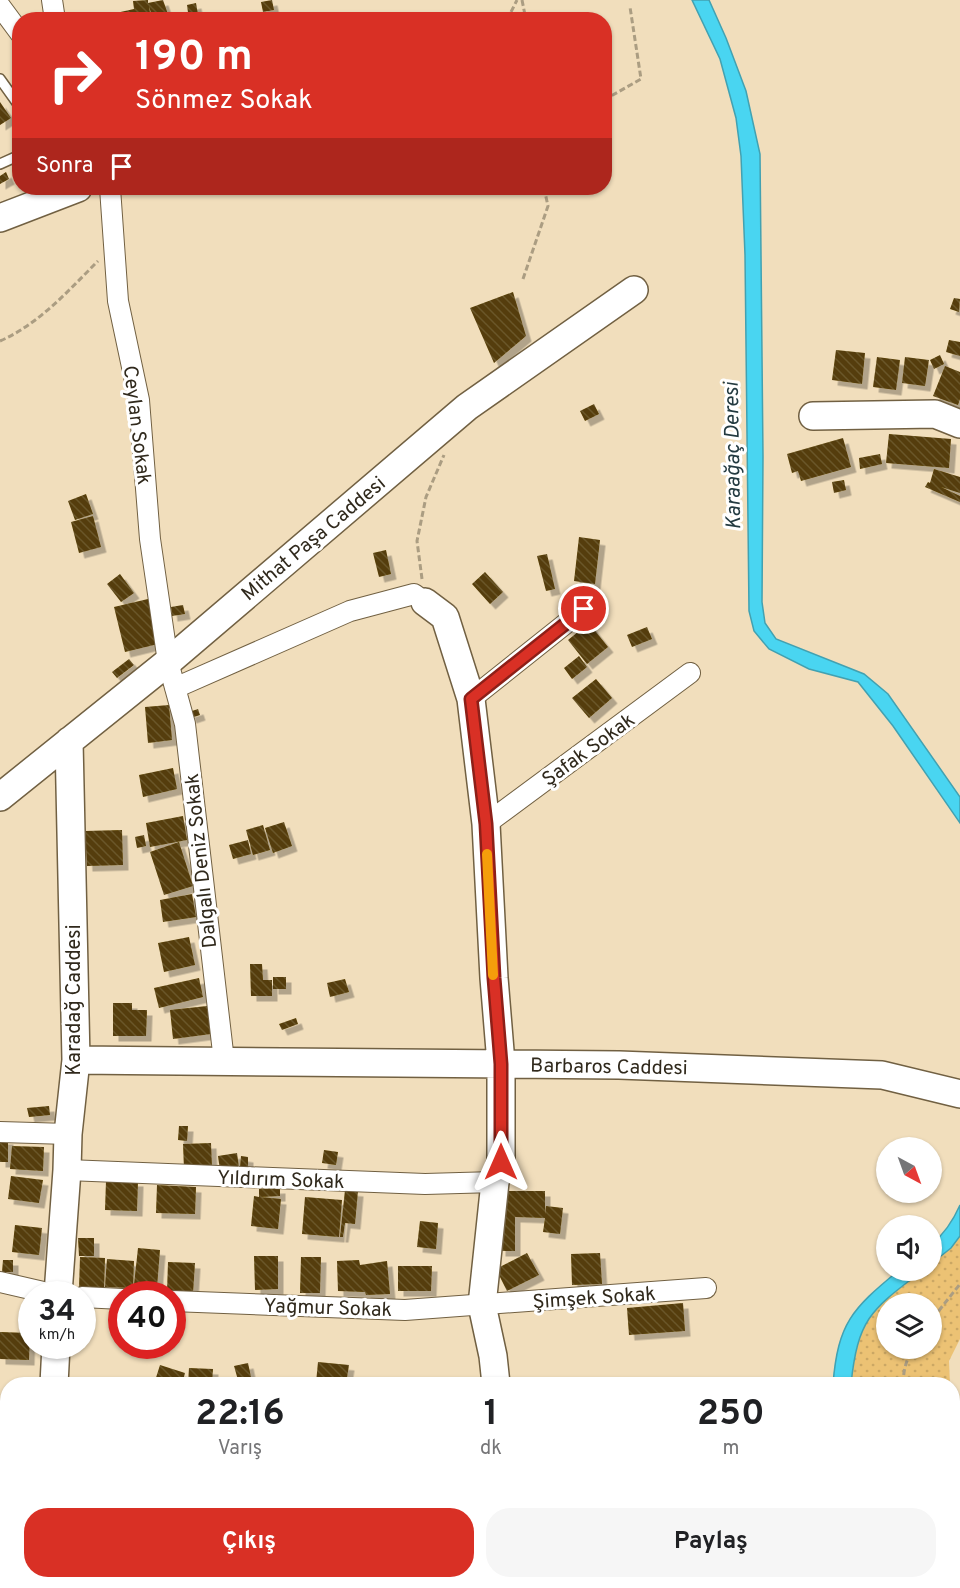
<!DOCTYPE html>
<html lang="tr">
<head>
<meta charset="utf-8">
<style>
  :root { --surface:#fff; --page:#f6f6f6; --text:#202124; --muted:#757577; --accent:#d93025 }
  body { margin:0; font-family:Overpass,sans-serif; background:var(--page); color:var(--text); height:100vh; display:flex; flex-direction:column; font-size:22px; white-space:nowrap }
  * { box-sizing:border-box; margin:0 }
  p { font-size:20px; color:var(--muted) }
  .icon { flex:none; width:33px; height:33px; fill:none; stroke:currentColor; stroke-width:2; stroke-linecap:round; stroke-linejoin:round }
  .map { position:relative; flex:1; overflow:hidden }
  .sheet { position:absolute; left:0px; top:1377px; width:960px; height:212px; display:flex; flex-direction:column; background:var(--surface); border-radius:24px 24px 0 0; box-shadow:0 2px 4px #0004 }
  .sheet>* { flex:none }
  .banner { position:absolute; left:12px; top:12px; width:600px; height:183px; border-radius:24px; box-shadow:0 2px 4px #0004; background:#d93025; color:#fff; overflow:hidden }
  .needle { width:39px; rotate:139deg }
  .fabs { position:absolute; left:876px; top:1137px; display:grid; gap:12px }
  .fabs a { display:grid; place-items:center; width:66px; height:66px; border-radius:50%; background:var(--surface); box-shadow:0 2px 4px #0004; font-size:30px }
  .speed { position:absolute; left:18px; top:1281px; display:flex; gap:12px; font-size:30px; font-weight:700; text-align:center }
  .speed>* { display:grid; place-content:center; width:78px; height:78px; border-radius:50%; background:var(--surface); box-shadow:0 2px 4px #0004; line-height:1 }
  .speed small { font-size:15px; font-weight:400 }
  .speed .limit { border:9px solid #d22; background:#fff; color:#111 }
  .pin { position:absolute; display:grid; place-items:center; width:51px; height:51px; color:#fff; margin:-26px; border:3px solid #fff; border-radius:50%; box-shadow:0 2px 6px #0007 }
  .me { position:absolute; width:66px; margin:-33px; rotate:0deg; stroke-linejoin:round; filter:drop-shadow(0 0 4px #0008) }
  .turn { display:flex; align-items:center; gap:21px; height:126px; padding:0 24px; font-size:27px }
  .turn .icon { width:78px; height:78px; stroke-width:2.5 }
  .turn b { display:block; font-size:42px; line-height:51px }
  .then { display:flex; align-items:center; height:57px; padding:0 24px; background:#0003; gap:12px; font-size:22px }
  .eta { display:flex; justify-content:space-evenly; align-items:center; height:102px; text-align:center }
  .eta b { font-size:36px; font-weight:700; line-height:42px }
  .primary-button { display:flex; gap:12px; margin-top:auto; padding:12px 24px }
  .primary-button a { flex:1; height:69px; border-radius:24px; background:var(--accent); color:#fff; font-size:24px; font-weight:700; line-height:69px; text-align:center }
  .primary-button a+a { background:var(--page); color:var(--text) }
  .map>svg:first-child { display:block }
</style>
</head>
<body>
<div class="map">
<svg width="960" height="1588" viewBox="0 0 960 1588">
  <defs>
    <pattern id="park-dots" width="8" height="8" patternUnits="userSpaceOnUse" patternTransform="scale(1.5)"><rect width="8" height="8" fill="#ecc274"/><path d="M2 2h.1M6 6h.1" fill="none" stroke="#cba764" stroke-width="1.8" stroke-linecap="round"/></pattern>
    <pattern id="building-back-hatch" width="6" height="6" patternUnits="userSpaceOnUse" patternTransform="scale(1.5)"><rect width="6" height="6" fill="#553d07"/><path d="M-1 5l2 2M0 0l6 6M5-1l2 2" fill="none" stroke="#6b572b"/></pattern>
    <filter id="shadow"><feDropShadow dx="5.5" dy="5.5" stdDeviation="0" flood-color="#0004"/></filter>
  </defs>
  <rect width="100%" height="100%" fill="#f1debc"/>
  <path fill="url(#park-dots)" fill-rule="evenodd" d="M960,1236V1339L949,1361L950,1384H851C856,1334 863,1316 903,1285C914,1277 918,1271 932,1270V1263L951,1248ZM886,1304H932V1348H886Z
    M952,1400L960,1417V1479L953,1474Z
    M953,1526L960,1528V1588H892V1581H952Z"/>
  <path fill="#49d5f1" stroke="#42a1b1" stroke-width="1.5" d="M692,0H709L726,38L746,91L760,154L763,456L762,602L765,623L776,639L864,674L888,694L960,797V823L893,726L858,682L809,669L769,649L754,631L749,611L745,255L741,156L736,118L720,59Z
    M960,1205V1236L951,1248L932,1263V1244C945,1233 953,1221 960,1205Z
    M898,1271H922C871,1310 858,1318 851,1384H833C838,1323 852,1309 898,1271Z
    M953,1474L960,1479V1497L953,1492Z"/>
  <path fill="url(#building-back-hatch)" filter="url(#shadow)" d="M148,0V3L163,0L170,20H153L149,6L151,20H117L116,13L134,9L133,1Z
    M272,0L274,10L263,12L261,2Z
    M196,3L199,20H189L187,5Z
    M211,14H221V20H211Z
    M0,102L11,118L0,125Z
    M6,172L9,179L0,184V176Z
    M513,292L526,336L494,363L470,308Z
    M954,298L960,299L959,312L950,309Z
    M949,340L960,342V356L946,352Z
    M836,350L865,353L862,384L832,380Z
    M940,355L944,364L934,369L930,360Z
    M877,357L900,360L896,390L873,387Z
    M905,357L929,360L925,386L902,383Z
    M945,366L960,372V399L958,405L933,396Z
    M594,404L599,414L585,421L580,411Z
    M889,434L951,439L949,468L886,463Z
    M843,438L851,467L801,481L798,471L792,473L787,454Z
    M880,454L882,464L860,469L859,458Z
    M934,469L960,477V493L941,487L960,496V502L925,487L928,482L930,483Z
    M844,480L846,490L834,493L832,482Z
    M86,494L93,514L75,520L68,501Z
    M93,516L101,547L79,553L71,522Z
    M579,537L600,540L595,584L574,581Z
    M386,550L391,574L379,577L373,553Z
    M547,554L555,589L546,591L537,556Z
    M485,572L503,592L490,604L472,584Z
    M120,574L134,593L121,602L107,584Z
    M148,599L158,644L125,652L114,607Z
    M183,605L185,614L172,616L171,607Z
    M589,623L608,647L587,664L568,640Z
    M647,627L652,639L632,647L627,635Z
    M579,656L587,667L572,679L564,668Z
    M129,659L134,665L117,678L112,672Z
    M596,679L612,698L589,718L572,698Z
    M169,705L172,740L148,743L145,707Z
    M198,709L200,715L191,718L189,712Z
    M173,768L177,789L143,797L139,775Z
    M183,816L187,840L150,847L146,823Z
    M284,822L292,846L273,853L265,828Z
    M263,825L270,850L253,855L246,830Z
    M122,830L123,865L87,866L85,831Z
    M144,835L146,846L137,848L135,837Z
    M248,840L251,854L233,859L229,845Z
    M179,842L193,886L164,895L150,852Z
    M192,894L196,917L163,922L160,900Z
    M189,937L195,965L164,972L158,943Z
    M250,964H262L263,980H272V996H251Z
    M273,977H286V989H273Z
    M199,978L203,997L159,1008L154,988Z
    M345,979L349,992L330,997L327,983Z
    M113,1003H132V1010H147L146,1036H113Z
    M207,1006L211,1034L173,1039L170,1010Z
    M296,1018L298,1024L282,1030L279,1024Z
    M49,1106L50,1115L29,1117L27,1108Z
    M179,1126H188L187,1141L178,1140Z
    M0,1139H8V1162H0Z
    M211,1143L212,1168L184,1169L183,1144Z
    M12,1146L44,1147L43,1171L10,1169Z
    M324,1150L338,1152L336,1165L322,1163Z
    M237,1153L239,1168L220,1171L218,1156Z
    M241,1156L248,1157V1169L240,1168Z
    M11,1176L43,1180L39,1203L8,1199Z
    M106,1181H138L137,1211L105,1210Z
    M157,1185L196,1187L195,1214L156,1213Z
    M280,1188V1196L261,1197L281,1199L278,1229L251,1226L254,1196L259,1197V1189Z
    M345,1190L358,1191L355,1224L345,1223L343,1237H340Z
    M501,1191H545V1214L546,1206L563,1208L560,1234L543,1232L545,1218L515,1217V1251H500Z
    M305,1197L342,1200L339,1237L302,1234Z
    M420,1221L438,1223L436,1249L417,1247Z
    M15,1225L42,1228L39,1255L12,1252Z
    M78,1238H94V1256H79Z
    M138,1248L160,1250L157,1287L134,1285Z
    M527,1253L539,1275L507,1291L496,1269Z
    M600,1253L602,1284L572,1285L571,1254Z
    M254,1256H278V1289L255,1290Z
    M80,1257L105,1258L104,1289L79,1288Z
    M301,1257H321L320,1293H300Z
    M107,1259L134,1261L133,1288L105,1287Z
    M3,1260H13V1272H2Z
    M359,1260L360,1265L387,1261L390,1294L366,1295L365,1292L338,1291L337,1261Z
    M168,1262L195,1263L193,1293L167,1292Z
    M398,1266H432L431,1291H398Z
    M683,1303L685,1331L629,1335L627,1308Z
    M0,1332L30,1333L29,1360L0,1359Z
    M318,1362L349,1365L346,1384L316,1383Z
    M248,1363L251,1377L238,1380L234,1366Z
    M160,1365L185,1373L182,1384H154Z
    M189,1368L213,1369L212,1384H188Z
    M367,1377L376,1384H361Z
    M0,1423L8,1424V1444L0,1443Z
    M1,1447L8,1448V1477L0,1475Z
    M0,1488L8,1489V1520L0,1518Z
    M113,1581H129L128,1588H112Z
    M706,1581H721V1588H707Z
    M828,1581H853L854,1588H829Z
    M70,1585L85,1587V1588H69Z"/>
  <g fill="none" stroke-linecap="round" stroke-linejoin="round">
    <g stroke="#716042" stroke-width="12">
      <path id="lane" d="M0,79L20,107
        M0,164L20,155"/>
    </g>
    <g stroke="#716042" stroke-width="22">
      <path id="street" d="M52,0L55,20
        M0,6L20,33
        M110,188L118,301L139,400L150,539L168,662L185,724L224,1061
        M175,688L350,611L414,594L425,602
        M471,699L584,609
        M486,824L690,673
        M0,1132L68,1134
        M67,1170L425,1184L495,1182
        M0,1282L52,1294
        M82,1297L122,1299
        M172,1301L405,1310L706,1288
        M0,1415L8,1416
        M248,1588V1581"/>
    </g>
    <g stroke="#716042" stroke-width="30">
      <path id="secondary" d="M0,218L78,188
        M813,416L935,414L960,424
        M425,602L445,617L471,699L486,824L494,978L501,1063V1162L495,1182L482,1305L493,1356L496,1384
        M0,797L168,662L467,407L634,290
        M76,1060L619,1065L882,1075L960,1094
        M58,1294L67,1170L68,1134L76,1060L69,741
        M54,1384L56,1346
        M0,1553L8,1555
        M473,1581L479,1588
        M812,1581L813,1588
        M41,1588L42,1581
        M506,1588L507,1581"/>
    </g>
    <path stroke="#ab9d82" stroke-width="3" stroke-dasharray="6 3" stroke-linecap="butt" d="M522,0L526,20
      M507,20L517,0
      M604,100L641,79L630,7
      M161,188L183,193L195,188
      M523,279L548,206L544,188
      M0,341C39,324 68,291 98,261
      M422,579L417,541L426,497L444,455
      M932,1317L937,1313L960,1284
      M904,1384C902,1372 907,1360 912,1348
      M952,1449L960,1459
      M952,1524L960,1526
      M905,1581V1588
      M946,1581V1588"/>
    <use href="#lane" stroke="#fff" stroke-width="9"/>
    <use href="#street" stroke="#fff" stroke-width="20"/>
    <use href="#secondary" stroke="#fff" stroke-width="27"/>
  </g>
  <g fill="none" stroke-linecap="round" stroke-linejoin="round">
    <g stroke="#8d1f18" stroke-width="15">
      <path id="route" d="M501,1162V1064L494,978L486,824L471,699L584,609"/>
    </g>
    <use href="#route" stroke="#d93025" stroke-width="10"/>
    <path stroke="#f59e0b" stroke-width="10" d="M487,854L493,975"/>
  </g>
  <g text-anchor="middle" stroke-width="6" stroke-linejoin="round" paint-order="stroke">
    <g font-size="20" fill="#30291c" stroke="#fff">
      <text transform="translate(138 425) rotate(83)" y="7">Ceylan Sokak</text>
      <text transform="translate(313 538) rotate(-40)" y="7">Mithat Paşa Caddesi</text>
      <text transform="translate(588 749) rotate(-36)" y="7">Şafak Sokak</text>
      <text transform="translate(200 861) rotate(-96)" y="7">Dalgalı Deniz Sokak</text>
      <text transform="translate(73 1000) rotate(-90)" y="7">Karadağ Caddesi</text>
      <text transform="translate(609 1066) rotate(1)" y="7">Barbaros Caddesi</text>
      <text transform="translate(281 1179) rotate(2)" y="7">Yıldırım Sokak</text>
      <text transform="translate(594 1297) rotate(-4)" y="7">Şimşek Sokak</text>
      <text transform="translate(328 1307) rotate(2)" y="7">Yağmur Sokak</text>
    </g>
    <g font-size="21" font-style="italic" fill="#233a40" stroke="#fff">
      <text transform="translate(732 456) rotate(-91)" y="7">Karaağaç Deresi</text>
    </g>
  </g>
</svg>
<div class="fabs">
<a><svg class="needle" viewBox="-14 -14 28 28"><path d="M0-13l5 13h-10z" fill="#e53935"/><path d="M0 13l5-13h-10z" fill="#757577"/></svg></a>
<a><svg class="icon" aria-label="sound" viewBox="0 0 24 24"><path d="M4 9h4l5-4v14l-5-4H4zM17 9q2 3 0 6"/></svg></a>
<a><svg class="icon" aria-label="layers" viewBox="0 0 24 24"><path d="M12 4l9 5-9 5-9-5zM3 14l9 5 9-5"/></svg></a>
</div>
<div class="speed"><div>34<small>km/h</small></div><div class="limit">40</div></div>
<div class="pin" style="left:584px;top:609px;background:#d93025"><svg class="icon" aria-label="arrive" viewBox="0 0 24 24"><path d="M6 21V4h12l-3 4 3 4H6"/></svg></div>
<svg class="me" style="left:501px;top:1162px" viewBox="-20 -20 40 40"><path d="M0-17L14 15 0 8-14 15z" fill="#d93025" stroke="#fff" stroke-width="4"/></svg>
<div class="banner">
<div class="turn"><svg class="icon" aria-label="right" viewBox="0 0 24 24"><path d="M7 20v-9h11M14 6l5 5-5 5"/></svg><div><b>190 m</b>Sönmez Sokak</div></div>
<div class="then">Sonra<svg class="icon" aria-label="arrive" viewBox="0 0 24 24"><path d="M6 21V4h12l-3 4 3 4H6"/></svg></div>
</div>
<section class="sheet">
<div class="eta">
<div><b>22:16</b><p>Varış</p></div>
<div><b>1</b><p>dk</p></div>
<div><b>250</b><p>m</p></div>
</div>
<div class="primary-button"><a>Çıkış</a><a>Paylaş</a></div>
</section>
</div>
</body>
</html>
